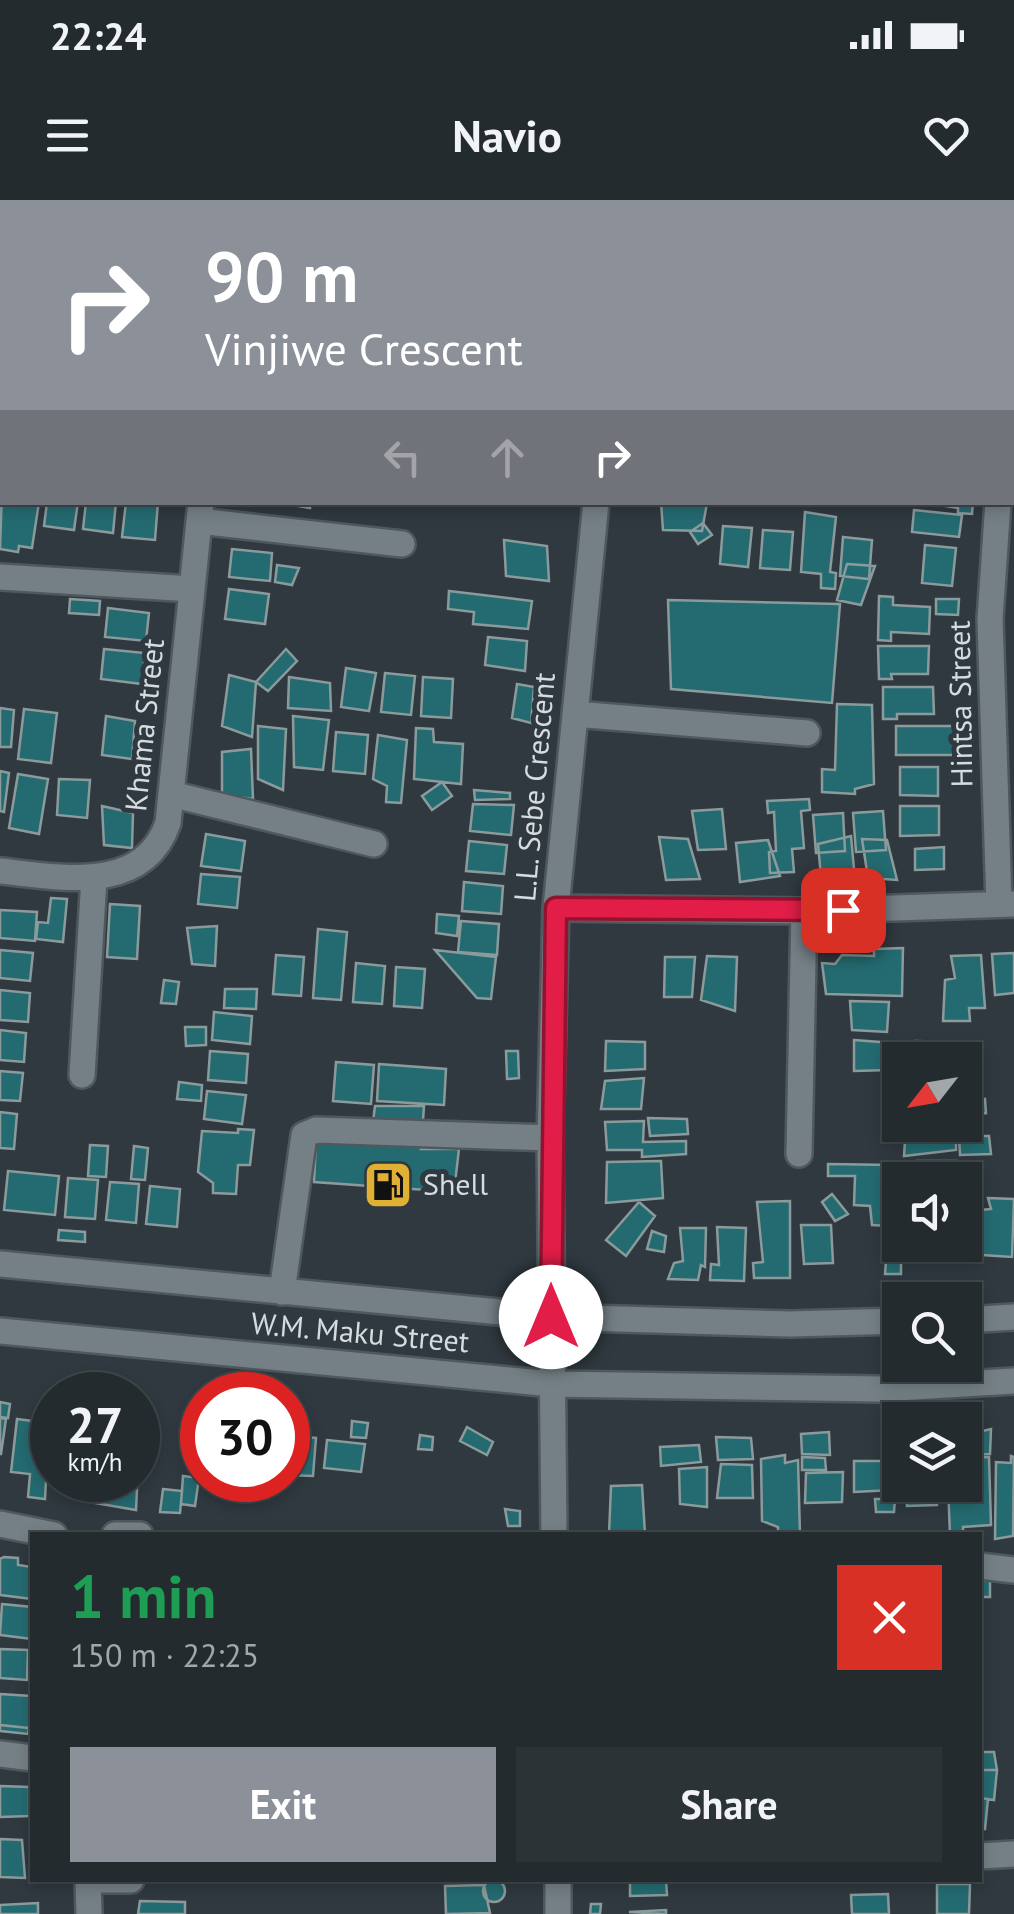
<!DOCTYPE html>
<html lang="en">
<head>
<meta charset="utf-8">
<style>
  :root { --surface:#232b2f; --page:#2b3337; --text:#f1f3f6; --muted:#a3a7aa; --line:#40474b; --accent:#8c9099 }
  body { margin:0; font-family:"PT Sans",sans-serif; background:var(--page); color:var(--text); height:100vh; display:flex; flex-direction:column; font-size:38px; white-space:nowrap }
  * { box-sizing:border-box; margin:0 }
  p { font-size:32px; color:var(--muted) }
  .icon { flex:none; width:55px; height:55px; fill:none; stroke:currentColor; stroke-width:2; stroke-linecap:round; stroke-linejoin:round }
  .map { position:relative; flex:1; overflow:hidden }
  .details { position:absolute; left:30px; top:1332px; width:952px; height:350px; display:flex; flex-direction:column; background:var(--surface); border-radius:0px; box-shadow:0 5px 15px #0003,0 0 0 2px var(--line) }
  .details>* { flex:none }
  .guide { position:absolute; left:0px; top:0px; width:1015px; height:305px; box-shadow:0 5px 15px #0003,0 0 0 2px var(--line); background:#8c9099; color:#fff; overflow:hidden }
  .needle { width:65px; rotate:239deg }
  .tools { position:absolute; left:882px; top:842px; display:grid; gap:20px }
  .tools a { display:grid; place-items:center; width:100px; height:100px; border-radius:0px; background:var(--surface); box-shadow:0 5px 15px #0003,0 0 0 2px var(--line); font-size:50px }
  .speed { position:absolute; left:30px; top:1172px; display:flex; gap:20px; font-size:50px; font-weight:700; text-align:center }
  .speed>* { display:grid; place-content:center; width:130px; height:130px; border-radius:50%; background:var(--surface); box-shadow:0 5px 15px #0003,0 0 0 2px var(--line); line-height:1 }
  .speed small { font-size:25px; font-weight:400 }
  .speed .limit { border:15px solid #d22; background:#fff; color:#111 }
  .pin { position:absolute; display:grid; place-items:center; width:85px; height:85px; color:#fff; margin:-42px; border-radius:20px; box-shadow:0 5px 15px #0006 }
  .me { position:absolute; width:110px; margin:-55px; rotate:0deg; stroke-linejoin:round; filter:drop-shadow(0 0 8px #0008) }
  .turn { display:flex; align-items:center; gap:35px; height:210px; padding:0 40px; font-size:45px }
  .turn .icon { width:130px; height:130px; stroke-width:2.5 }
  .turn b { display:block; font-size:70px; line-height:85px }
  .lanes { display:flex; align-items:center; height:95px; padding:0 40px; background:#0003; justify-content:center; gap:50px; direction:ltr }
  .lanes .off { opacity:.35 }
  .round { display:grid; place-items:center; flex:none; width:105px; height:105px; border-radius:0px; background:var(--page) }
  .overview { display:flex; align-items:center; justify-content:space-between; height:170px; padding:0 40px }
  h1 { font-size:60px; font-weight:800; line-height:75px; color:#1e9e55 }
  .action { display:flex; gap:20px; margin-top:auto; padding:20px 40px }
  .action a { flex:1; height:115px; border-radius:0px; background:var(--accent); color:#fff; font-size:40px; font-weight:800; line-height:115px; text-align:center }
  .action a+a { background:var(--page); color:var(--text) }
  .status { display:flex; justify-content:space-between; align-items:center; height:70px; padding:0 50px; background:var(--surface); direction:ltr }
  .status svg { height:28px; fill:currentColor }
  header { display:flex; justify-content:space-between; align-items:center; height:130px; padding:0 40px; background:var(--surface); font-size:45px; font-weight:800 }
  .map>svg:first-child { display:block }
</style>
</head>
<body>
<div class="status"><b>22:24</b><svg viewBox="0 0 49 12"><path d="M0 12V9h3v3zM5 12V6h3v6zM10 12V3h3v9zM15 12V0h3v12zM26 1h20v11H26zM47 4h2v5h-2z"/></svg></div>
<header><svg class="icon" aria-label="menu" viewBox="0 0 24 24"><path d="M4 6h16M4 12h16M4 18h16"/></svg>Navio<svg class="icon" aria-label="heart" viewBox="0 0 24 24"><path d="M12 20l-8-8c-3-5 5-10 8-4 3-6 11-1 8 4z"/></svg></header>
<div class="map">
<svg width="1014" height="1714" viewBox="0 0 1014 1714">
  <rect width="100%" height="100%" fill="#2f393f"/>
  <path fill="#246b71" stroke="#8b9a9b" stroke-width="2.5" d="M2,288V302H39L32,348L19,346L18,352L0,349Z
    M47,302H78L74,330L44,326Z
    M86,302H116L113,333L83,329Z
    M126,302H158L155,340L122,337Z
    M276,302H311L310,308Z
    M661,302L707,303L702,331L663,330Z
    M921,302H973L972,314L958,313V308Z
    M914,310L962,315L959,337L912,332Z
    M805,312L836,317L830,372L836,373L835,389L821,388V374L801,372Z
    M703,323L712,335L698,344L690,332Z
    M723,326L752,328L748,367L720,364Z
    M763,330L793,332L790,370L760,368Z
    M843,337L872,340L869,379L840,376Z
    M504,340L547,346L549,381L506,376Z
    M925,345L956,348L952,386L922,383Z
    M232,349L272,353L270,381L229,377Z
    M847,364L875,366L861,405L837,400Z
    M277,365L299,368L292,385L275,382Z
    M229,389L269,394L265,424L225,419Z
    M449,391L532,401L528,429L473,424L474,412L448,409Z
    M879,396L893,397V405L930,407L929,434L891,432V441L878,440Z
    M70,399L100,401L99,415L69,413Z
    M936,399H959L958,415L936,414Z
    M668,400L840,404L832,503L671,489Z
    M108,408L149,413L146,441L105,437Z
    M488,437L527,441L525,471L485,465Z
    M878,446H929L928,474H891L892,479H879Z
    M104,449L145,453L142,484L101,479Z
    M286,449L297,461L268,491L256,482Z
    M346,468L376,473L369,511L341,507Z
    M385,473L415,476L411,515L381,512Z
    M229,475L256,482L252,537L222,526Z
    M289,477L330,483L331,511L288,508Z
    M423,477L453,479L451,518L421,516Z
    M517,484L534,487L531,523L512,518Z
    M883,487H933L934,514H897V519H883Z
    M837,504L872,505L874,584L855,589V594L822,592V569L835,570Z
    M0,508L14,510L11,547H0Z
    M24,509L57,513L51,563L18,559Z
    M106,516L135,521L132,559L102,555Z
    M293,516L329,520L323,570L294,567Z
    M258,526L286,529L283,590L258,579Z
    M896,526H954V555H896Z
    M416,528L433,529L434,542L463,544L461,584L414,579Z
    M336,532L368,535L365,574L333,571Z
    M378,535L407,540L401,603L386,602L387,586L373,579Z
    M251,549L253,599L222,595V552Z
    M900,567H938V596L900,595Z
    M0,571L9,573L4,612L0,611Z
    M18,574L48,579L39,634L9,628Z
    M59,579L90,580L87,618L57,615Z
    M442,582L452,596L432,610L422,596Z
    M474,590L510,593V599L475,600Z
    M809,599L810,610L801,611L804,648L792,649L794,672L770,673L769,652L776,651L774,612L768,613L767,601Z
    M473,604L514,605L511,635L470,631Z
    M102,606L133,613L132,648L104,645Z
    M900,606H939V635L900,636Z
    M722,609L726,649L698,650L692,611Z
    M883,611L886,650L856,652L853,613Z
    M843,613L845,651L816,653L813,615Z
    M206,634L245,641L241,671L201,666Z
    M851,636L855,680L822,687L818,644Z
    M659,637L688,639L700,679L666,680Z
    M862,639L887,640L897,680L868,678Z
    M768,640L780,676L740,682L736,643Z
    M469,641L507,645L504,674L466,671Z
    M944,647V669L915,670V649Z
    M201,674L240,677L237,708L198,704Z
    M464,682L503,686L501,714L462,711Z
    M51,698L67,699L63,742L36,739L38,722L48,723Z
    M110,704L140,706L137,759L107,757Z
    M0,710L37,712L35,741L0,738Z
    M437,714L459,716L457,736L436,733Z
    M461,721L499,724L497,755L458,752Z
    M217,726L215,766L192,764L187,728Z
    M318,729L347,732L341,800L313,798Z
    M903,748L902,796L826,794L822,763L835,764L842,755L874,756V749Z
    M0,750L33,753L30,781L0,778Z
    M435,750L496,757L491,799L477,798Z
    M1014,753V793L995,795L992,754Z
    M276,755L304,757L301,796L273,794Z
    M981,755L985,808H969L970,821H943L945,780L955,778L951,756Z
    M707,756L737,757L735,811L701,800Z
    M665,757H695L692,797H664Z
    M356,763L385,766L382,804L353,802Z
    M396,767L425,769L422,808L394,806Z
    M164,780L179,782L176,804L161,803Z
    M225,789H257L256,809L224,808Z
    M0,790L30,793L28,822L0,820Z
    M850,801L889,802L887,832L852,830Z
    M214,812L252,816L250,844L212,840Z
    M185,827H206V845L186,846Z
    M0,830L26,833L24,862L0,860Z
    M854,840L893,843L890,870L854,871Z
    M606,841L645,842V869L605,871Z
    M915,841L954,842L953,860H915Z
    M210,851L248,854L246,883L208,880Z
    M506,851H518L519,878L507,879Z
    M336,862L374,865L371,904L333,901Z
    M379,864L446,869L444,905L377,901Z
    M0,871L23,873L20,901L0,900Z
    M644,878L641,909H601L605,881Z
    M179,882L202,885L201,901L177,899Z
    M207,891L246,895L242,924L204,919Z
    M965,898L985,899L986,913L965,915Z
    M375,906H424L421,949H459L454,992L314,982L316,941L370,945Z
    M0,912L17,914L14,949L0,948Z
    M648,918L687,919L688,934L650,936Z
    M644,921L643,942L686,941V954L642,957V950H607L605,922Z
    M906,925H956V950L904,956Z
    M238,929L254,930L250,965H238L236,994L213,993V983L198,972L202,931L238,933Z
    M959,936H989L991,954L960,955Z
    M90,945L108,946L106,977L88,976Z
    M134,946L148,948L145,980L131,979Z
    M661,961L663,998L606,1003L607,962Z
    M917,961H957V980H918Z
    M828,964L893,965L890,1026L872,1025L870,1006L854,1005L855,976H828Z
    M8,971L59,976L55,1015L4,1010Z
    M68,978L98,980L95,1019L65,1017Z
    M110,982L139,984L136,1023L106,1020Z
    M150,986L180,989L177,1027L146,1024Z
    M832,994L848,1014L835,1021L822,1002Z
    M988,998L1014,999L1012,1057L982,1055L981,1010L991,1009Z
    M790,1001V1078H754L753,1063L763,1062L757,1002Z
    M639,1002L655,1016L626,1056L606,1040Z
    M965,1006L978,1016L965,1031Z
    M801,1025H831L833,1063L804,1064Z
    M717,1027L746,1028L744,1081L710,1080L711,1064L719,1065Z
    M680,1028H706L705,1067L701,1065L698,1080L668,1079L674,1063L683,1061Z
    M59,1030L85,1032V1042L58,1040Z
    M652,1031L666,1036L664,1052L647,1049Z
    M930,1045H953L944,1056Z
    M886,1061L901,1062V1074H885Z
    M0,1202L10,1204L8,1218L0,1217Z
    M288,1209H292L290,1237L288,1236Z
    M200,1213H202V1273L190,1271Z
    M0,1218L6,1219L1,1254H0Z
    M17,1219L49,1223L45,1299L28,1297L30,1274L11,1272Z
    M352,1221L368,1223L366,1238L351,1237Z
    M467,1227L493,1242L487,1255L460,1241Z
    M991,1229L990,1254L965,1255V1235Z
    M829,1232L830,1255L802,1254L801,1234Z
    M420,1235L433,1237L432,1250L418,1249Z
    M289,1236L316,1238L313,1276L288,1275Z
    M716,1237L751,1238L753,1259L718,1260Z
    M327,1240L365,1244L361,1272L324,1268Z
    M699,1245L701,1262L661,1266L660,1247Z
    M785,1255V1263L798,1260L800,1335H778V1327L762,1321L761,1259Z
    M1011,1256L1014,1257L1013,1336L995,1339L996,1262L1011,1263Z
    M802,1257L825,1258L826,1270H802Z
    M989,1257L991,1325L963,1327V1335H950L948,1285H965V1258Z
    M854,1261H891L892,1290L854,1292Z
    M721,1264L752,1265L753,1298H717Z
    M707,1267V1307L680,1304L679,1269Z
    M138,1270L136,1310L95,1303L98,1280H138Z
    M843,1272L842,1302L805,1303L806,1273Z
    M183,1276L199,1278L195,1306L181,1304Z
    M244,1280H270L268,1298L243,1295Z
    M642,1285L645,1334H609L611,1286Z
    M906,1285H938L937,1305L907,1306Z
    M163,1289L182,1291L180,1313L160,1312Z
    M875,1299H895L894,1312H876Z
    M505,1309L520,1311V1326H508Z
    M4,1357L18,1358V1365L32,1367V1399L0,1395V1359Z
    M990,1380V1397H980V1381Z
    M2,1404L32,1407V1439L0,1435Z
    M0,1449L28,1450L27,1480L0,1478Z
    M0,1494L31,1496L29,1528L0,1525Z
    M0,1525L29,1528L28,1534L0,1531Z
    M980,1552H994L997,1570H980Z
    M980,1570H997L994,1600L980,1598Z
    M0,1586L29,1587V1616L0,1617Z
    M980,1598L988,1599L985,1629H980Z
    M0,1639L22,1640L25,1678L0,1677Z
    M630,1680H666L667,1695L630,1696Z
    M483 1691a11 11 0 1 1 22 0a11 11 0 1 1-22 0Z
    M937,1684H970L969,1714H937Z
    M484,1685L490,1713L446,1714L445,1686Z
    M888,1694L889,1714H852L851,1695Z
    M140,1701L185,1702V1714H138Z
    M38,1703V1714H0V1705Z
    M591,1704H601L600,1714H590Z
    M666,1710V1714L629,1712Z"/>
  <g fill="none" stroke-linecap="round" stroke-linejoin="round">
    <g stroke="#50585d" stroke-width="30">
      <path id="minor" d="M229,2L230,0
        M626,2V0
        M1012,139L1014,124
        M1012,215H1014
        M998,302L990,419L999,704
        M199,321L402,344
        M0,377L192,389
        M575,514L807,533
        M171,594L374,644
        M0,671C60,677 143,695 168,623L201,302
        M556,708L804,711L1014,704
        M82,875L94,678
        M799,954L804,711
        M0,1064L551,1117L790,1124L900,1121
        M282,1092L304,935L316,930L550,938
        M965,1120L1014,1117
        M0,1131L552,1184L880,1189L1014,1181
        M0,1324L54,1335
        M115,1335H140
        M554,1335L550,938L556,708L596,302
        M980,1366L1014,1370
        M0,1554L32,1558
        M980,1656L1014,1654
        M88,1680H131
        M88,1680L89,1714
        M558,1680V1714"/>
    </g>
    <use href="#minor" stroke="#758086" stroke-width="25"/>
  </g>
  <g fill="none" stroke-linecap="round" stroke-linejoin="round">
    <g stroke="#92132f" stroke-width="25">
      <path id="route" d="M551,1117L556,708L843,710"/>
    </g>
    <use href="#route" stroke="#e11d48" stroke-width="18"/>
  </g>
  <defs>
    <g id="fuel-square" transform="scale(2.5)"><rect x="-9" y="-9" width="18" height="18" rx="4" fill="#e0b034" stroke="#2f393f"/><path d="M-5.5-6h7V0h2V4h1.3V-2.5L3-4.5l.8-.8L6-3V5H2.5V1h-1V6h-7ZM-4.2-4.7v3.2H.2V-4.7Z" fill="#111"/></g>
  </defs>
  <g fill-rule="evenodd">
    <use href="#fuel-square" x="388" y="985"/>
  </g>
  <g text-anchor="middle" stroke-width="10" stroke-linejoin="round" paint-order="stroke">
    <g font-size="30" fill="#d5dbdf" stroke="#2f393f">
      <text transform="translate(961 504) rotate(-91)" y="10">Hintsa Street</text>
      <text transform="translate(145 525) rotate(-84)" y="10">Khama Street</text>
      <text transform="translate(535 587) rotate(-85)" y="10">L.L. Sebe Crescent</text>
      <text transform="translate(360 1133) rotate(5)" y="10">W.M. Maku Street</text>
    </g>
    <g font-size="30" fill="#d5dbdf" stroke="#2f393f" text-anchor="start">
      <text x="423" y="995">Shell</text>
    </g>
  </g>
</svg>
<div class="tools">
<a><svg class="needle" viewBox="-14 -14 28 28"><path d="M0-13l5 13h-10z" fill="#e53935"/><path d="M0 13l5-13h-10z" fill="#a3a7aa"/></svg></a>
<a><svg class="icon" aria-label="sound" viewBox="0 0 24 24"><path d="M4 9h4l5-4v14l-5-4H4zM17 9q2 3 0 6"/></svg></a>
<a><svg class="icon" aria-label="search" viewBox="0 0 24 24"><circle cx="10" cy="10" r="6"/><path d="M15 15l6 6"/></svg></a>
<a><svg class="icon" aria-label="layers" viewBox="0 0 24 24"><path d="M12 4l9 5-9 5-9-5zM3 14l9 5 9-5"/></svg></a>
</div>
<div class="speed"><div>27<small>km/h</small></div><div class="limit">30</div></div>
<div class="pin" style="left:843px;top:710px;background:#d93025"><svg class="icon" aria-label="arrive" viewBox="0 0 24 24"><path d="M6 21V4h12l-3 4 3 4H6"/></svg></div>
<svg class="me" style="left:551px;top:1117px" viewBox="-20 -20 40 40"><circle r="19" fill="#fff"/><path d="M0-13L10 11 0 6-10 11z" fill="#e11d48"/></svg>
<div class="guide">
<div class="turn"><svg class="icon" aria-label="right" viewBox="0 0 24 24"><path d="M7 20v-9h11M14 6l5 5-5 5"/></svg><div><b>90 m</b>Vinjiwe Crescent</div></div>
<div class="lanes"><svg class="icon off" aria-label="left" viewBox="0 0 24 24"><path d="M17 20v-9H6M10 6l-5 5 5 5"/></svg><svg class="icon off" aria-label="ahead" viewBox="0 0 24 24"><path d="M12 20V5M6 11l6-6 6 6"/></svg><svg class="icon" aria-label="right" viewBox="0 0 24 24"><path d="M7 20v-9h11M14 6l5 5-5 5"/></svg></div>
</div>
<section class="details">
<div class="overview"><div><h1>1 min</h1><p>150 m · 22:25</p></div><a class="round" style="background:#d93025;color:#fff"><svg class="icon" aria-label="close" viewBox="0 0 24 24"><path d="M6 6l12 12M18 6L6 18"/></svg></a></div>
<div class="action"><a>Exit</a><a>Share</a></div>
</section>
</div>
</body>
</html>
